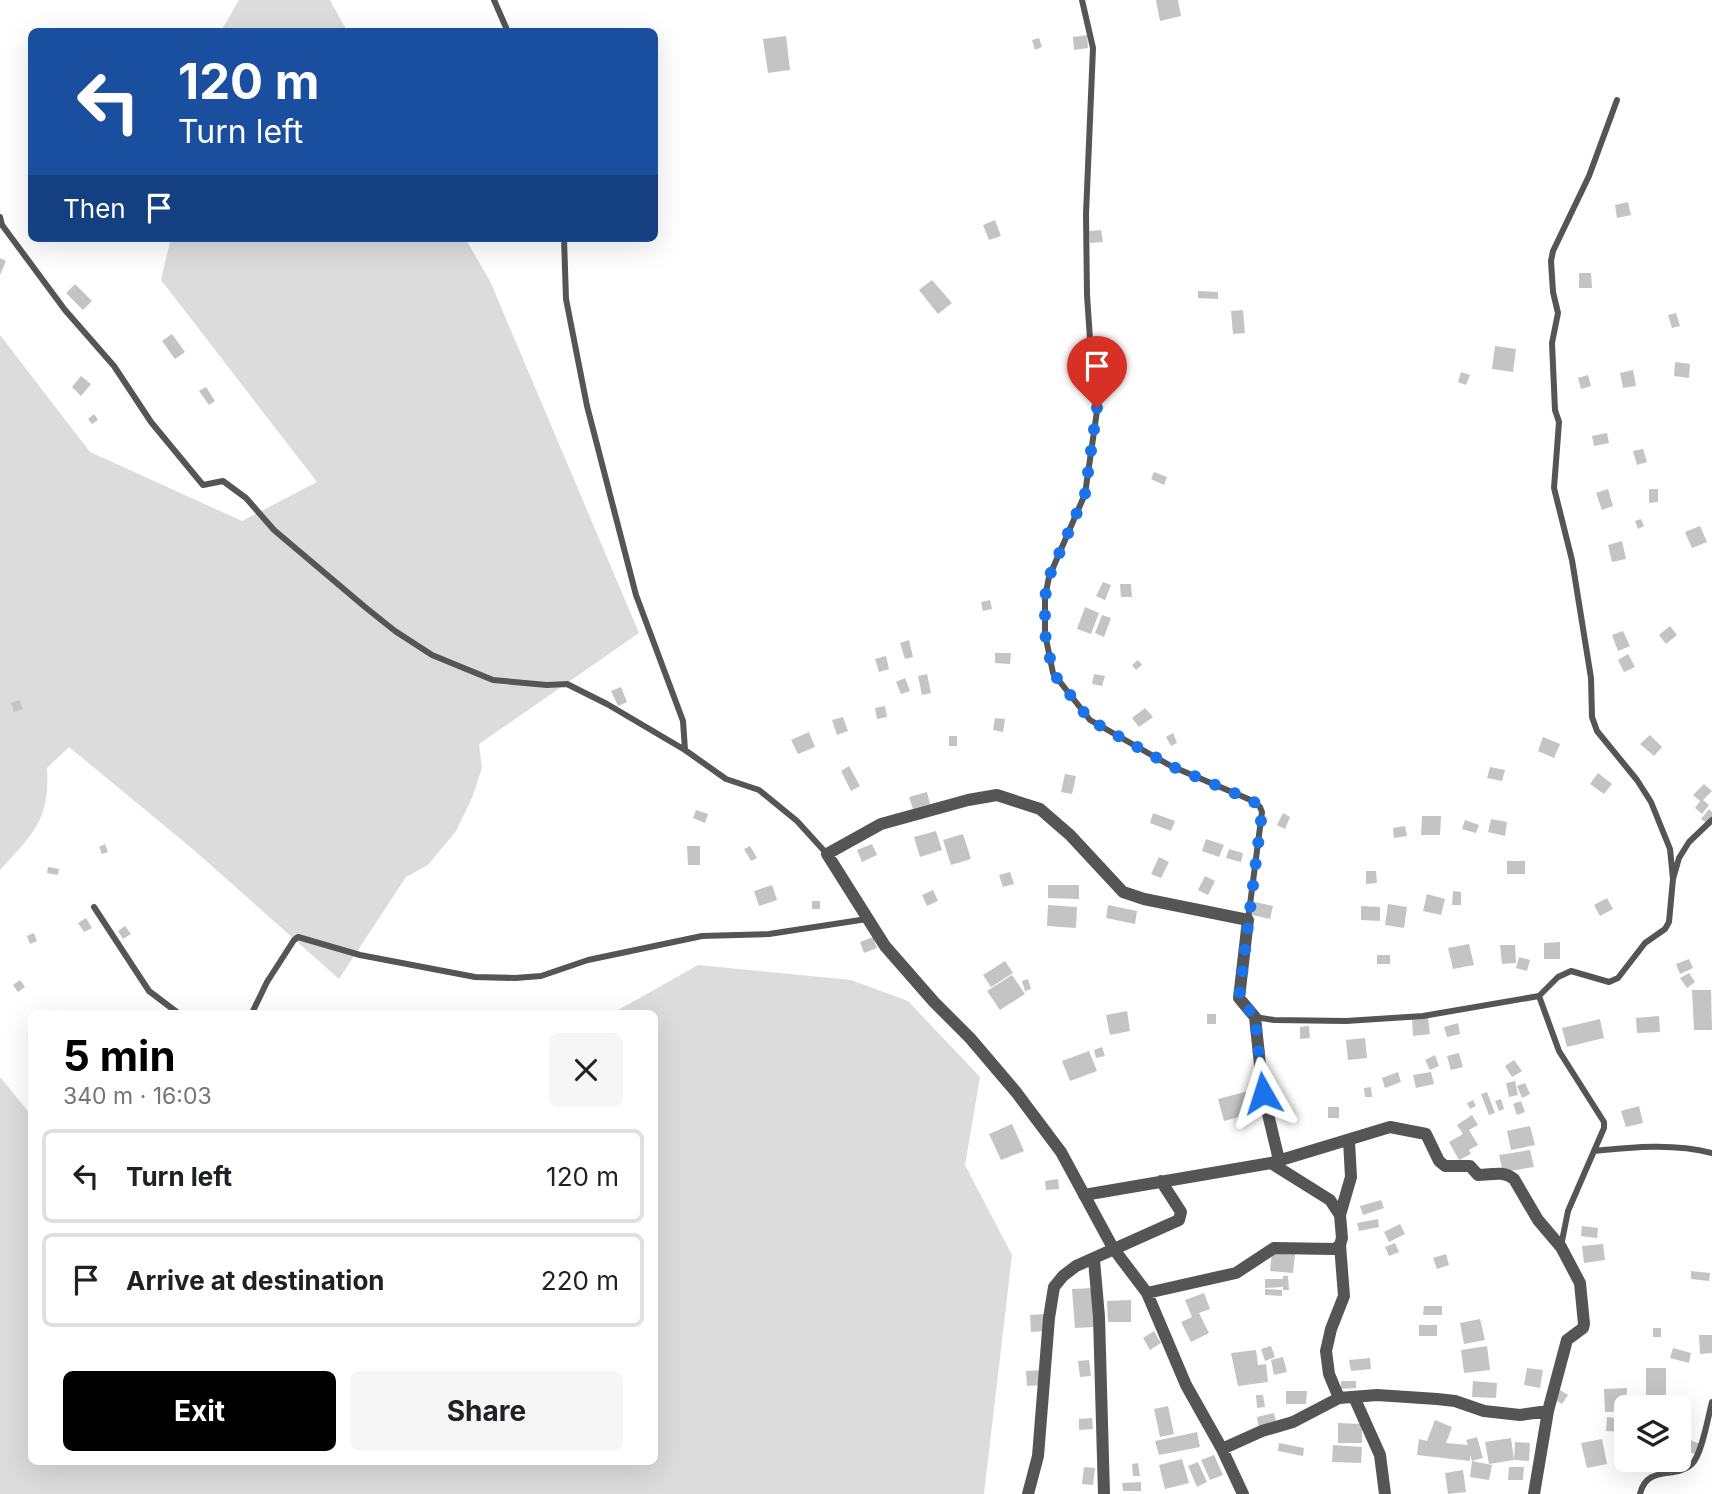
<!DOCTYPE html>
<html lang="en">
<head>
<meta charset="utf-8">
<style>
  :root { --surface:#fff; --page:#f6f6f6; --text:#202124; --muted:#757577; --line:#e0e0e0; --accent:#000 }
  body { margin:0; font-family:Inter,sans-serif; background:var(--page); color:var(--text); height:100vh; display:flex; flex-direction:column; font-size:26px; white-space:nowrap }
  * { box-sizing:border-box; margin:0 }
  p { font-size:23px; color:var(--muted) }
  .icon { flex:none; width:38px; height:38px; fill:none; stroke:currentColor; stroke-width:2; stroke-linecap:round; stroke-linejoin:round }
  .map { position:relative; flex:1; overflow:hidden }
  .panel { position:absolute; left:28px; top:1010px; width:630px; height:455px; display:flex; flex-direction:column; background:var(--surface); border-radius:10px; box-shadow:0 7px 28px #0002 }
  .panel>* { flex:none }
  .top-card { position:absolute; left:28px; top:28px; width:630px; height:214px; border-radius:10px; box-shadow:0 7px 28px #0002; background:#1a4fa0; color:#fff; overflow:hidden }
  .tools { position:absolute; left:1614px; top:1395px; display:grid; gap:14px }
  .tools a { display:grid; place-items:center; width:77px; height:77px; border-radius:10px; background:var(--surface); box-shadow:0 7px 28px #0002; font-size:35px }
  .pin { position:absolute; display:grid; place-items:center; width:60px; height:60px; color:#fff; margin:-72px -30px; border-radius:50% 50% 50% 0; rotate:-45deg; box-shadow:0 0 7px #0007 }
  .pin .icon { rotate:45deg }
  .me { position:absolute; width:77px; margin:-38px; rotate:354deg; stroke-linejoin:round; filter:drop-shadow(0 0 5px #0008) }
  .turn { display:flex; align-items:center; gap:24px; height:147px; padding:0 35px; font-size:32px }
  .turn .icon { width:91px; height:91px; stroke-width:2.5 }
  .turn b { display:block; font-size:49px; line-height:60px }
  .then { display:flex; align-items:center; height:66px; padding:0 35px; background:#0003; gap:14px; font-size:26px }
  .round { display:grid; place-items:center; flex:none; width:74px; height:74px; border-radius:10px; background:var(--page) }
  .head { display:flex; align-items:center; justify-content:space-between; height:119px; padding:0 35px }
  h1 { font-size:42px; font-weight:700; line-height:52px; color:var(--accent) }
  .action { display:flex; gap:14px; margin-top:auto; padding:14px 35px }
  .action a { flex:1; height:80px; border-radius:10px; background:var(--accent); color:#fff; font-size:28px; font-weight:700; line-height:80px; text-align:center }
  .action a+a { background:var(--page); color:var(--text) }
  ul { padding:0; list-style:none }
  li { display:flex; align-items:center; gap:21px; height:94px; margin:0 14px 10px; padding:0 21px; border:4px solid var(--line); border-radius:10px }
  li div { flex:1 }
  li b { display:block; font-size:26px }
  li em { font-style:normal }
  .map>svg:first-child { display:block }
</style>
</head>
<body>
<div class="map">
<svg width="1712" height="1494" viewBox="0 0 1712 1494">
  <rect width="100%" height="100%" fill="#fff"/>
  <path fill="#dcdcdc" d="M239,0H330L347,31H221Z
    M171,238H465L490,281L639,633L479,744L482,768L472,798L456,831L428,865L406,877L339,979L195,851L69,747L47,768C50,820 33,834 0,870V335L90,452L242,521L317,482L161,280Z
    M698,965L851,980L908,1001L980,1077L965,1165L1012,1255L984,1494H0V1077L31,1115L32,1461H654V1013H613Z"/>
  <path fill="#c4c4c4" d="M1156,0H1178L1181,16L1160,21Z
    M1087,35L1088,48L1074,50L1073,37Z
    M786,36L790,70L768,73L763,39Z
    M1039,38L1042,47L1035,50L1032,40Z
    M1628,202L1631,215L1617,218L1615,205Z
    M995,220L1001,236L989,240L983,225Z
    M1101,230L1103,242L1090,243L1089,231Z
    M0,258L6,261L0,275Z
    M1579,273H1591L1592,288H1579Z
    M932,280L952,303L938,314L919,290Z
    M75,284L92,301L83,310L66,293Z
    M1198,291L1218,292V299L1198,298Z
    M1243,310L1245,333L1233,334L1231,311Z
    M1676,313L1680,326L1672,328L1668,315Z
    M172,334L185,352L175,359L162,341Z
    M1495,346L1516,349L1513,372L1492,369Z
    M1675,362L1690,364L1689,378L1674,376Z
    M1633,370L1636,386L1623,388L1620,373Z
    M1461,372L1470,375L1466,385L1458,382Z
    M1588,375L1591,386L1581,389L1578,378Z
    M81,376L91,384L81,396L72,387Z
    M206,387L215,401L209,405L199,391Z
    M94,414L98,420L92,424L88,419Z
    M1607,433L1609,443L1594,446L1592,436Z
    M1643,449L1647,462L1637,465L1633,451Z
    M1154,472L1167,477L1164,485L1151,479Z
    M1608,489L1613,506L1602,510L1596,493Z
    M1649,489H1658V502L1649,503Z
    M1641,519L1644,526L1638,529L1635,521Z
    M1700,526L1707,542L1692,548L1685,532Z
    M1622,541L1626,559L1612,562L1608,545Z
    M1103,582L1111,585L1105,600L1096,596Z
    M1120,584H1131L1132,597H1121Z
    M990,600L992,609L983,611L981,602Z
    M1085,607L1099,613L1091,634L1077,629Z
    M1102,615L1111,618L1104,637L1095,633Z
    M1670,626L1677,635L1666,644L1659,635Z
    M1623,631L1630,646L1618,651L1612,635Z
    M909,640L913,657L905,659L900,643Z
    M995,653H1011L1010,664L995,663Z
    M1628,654L1635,667L1624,672L1618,660Z
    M886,656L889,669L879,672L875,659Z
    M1138,660L1142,665L1136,670L1132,665Z
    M927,674L931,693L922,695L918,676Z
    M1094,674L1105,676L1102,686L1092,684Z
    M905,678L910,691L901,694L896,682Z
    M621,687L627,702L618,706L611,691Z
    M19,700L23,709L14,712L11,703Z
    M885,706L887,717L877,719L875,708Z
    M1145,708L1153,717L1139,727L1132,718Z
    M843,717L848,731L837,735L832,720Z
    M995,718L1005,719L1003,732L993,730Z
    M809,732L815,747L798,754L791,740Z
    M1173,733L1177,743L1171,746L1166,737Z
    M1650,735L1662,747L1654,756L1640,744Z
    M949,736H957V746H949Z
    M1543,737L1560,744L1554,758L1538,751Z
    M849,766L860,786L851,791L841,771Z
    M1490,767L1505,770L1502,781L1487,778Z
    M1598,773L1612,784L1604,794L1590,784Z
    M1065,774L1076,776L1072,794L1061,792Z
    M1704,784L1712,791L1703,800L1709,805L1702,814L1695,808L1700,801L1693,795Z
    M927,792L930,804L913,809L909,797Z
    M1709,809L1712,812V818L1708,824L1701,819Z
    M696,810L708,814L705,823L693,818Z
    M1153,813L1175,821L1171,831L1150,823Z
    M1283,813L1290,817L1285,829L1277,825Z
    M1422,816H1441L1440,835H1421Z
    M1491,819L1507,822L1505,836L1488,832Z
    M1465,820L1479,825L1476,833L1462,829Z
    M1405,826L1407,836L1394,838L1393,828Z
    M936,831L942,850L920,857L914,837Z
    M963,834L971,859L951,865L943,840Z
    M1206,839L1224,845L1219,857L1202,851Z
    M105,844L108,852L102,854L99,847Z
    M872,844L877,855L862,862L857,850Z
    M687,846H700V865H688Z
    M750,846L757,858L751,861L744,849Z
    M1229,849L1243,853L1241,862L1226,858Z
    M1159,857L1169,862L1161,878L1151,874Z
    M1507,861H1525V874H1507Z
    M48,867L59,869L58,875L47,873Z
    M1366,871H1376L1377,883L1366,884Z
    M1010,872L1014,884L1003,887L999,875Z
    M1205,876L1215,881L1208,895L1198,890Z
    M772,885L777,900L759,906L754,891Z
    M1048,885H1079V899L1048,898Z
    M933,890L938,901L927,906L922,895Z
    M1453,891L1461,892V905H1452Z
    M1427,894L1445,899L1441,915L1423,911Z
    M1607,898L1613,909L1600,916L1594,905Z
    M812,901H820V909H812Z
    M1255,902L1273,906L1270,919L1252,915Z
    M1388,904L1407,907L1404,928L1385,925Z
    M1048,905L1077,907L1076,928L1047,926Z
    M1108,905L1137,911L1135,924L1106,918Z
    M1361,906L1380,907V921L1361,920Z
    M86,918L92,928L84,932L78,923Z
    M125,926L131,934L123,939L118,931Z
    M34,933L37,941L30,944L27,936Z
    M873,937L877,948L864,953L860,942Z
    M1560,942V959H1544V943Z
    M1469,944L1474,965L1453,969L1448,948Z
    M1500,945H1515L1516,963L1502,964Z
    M1377,955H1390V964H1377Z
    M1519,957L1530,960L1527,971L1516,968Z
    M1689,959L1693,968L1680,974L1676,964Z
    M1005,961L1013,973L991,987L983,975Z
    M1689,973L1695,982L1687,988L1680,978Z
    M1012,975L1025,994L1000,1010L987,991Z
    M1028,979L1031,989L1025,991L1022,981Z
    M20,980L25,987L18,992L13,985Z
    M1692,990H1711L1712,1030H1694Z
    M1127,1011L1130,1031L1110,1035L1106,1015Z
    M1207,1014H1216V1024H1207Z
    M1659,1016L1660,1032L1637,1033L1636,1018Z
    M1428,1017L1430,1034L1413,1036L1412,1019Z
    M1600,1019L1604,1038L1567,1047L1562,1028Z
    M1458,1023L1460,1034L1447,1037L1444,1027Z
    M1309,1026L1310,1038L1300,1039V1027Z
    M1365,1038L1367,1058L1348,1060L1346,1040Z
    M1102,1047L1105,1056L1096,1058L1094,1050Z
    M1089,1051L1097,1071L1070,1081L1062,1061Z
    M1459,1053L1463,1067L1451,1070L1447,1056Z
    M1435,1055L1439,1066L1430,1070L1425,1060Z
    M1514,1060L1522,1071L1512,1077L1505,1066Z
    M1398,1072L1401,1082L1385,1088L1382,1078Z
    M1431,1072L1434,1084L1416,1088L1413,1075Z
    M1515,1081L1518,1095L1509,1097L1506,1083Z
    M1525,1083L1530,1094L1522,1098L1517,1086Z
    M1371,1087L1372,1097H1365L1364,1088Z
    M1249,1091L1254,1113L1224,1121L1218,1099Z
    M1487,1092L1495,1113L1489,1115L1481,1094Z
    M1501,1099L1504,1109L1499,1111L1495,1101Z
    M1473,1100L1476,1106L1470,1109L1467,1103Z
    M1521,1101L1525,1112L1517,1115L1513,1104Z
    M1639,1106L1643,1123L1626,1127L1621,1111Z
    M1328,1107H1339V1118H1328Z
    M1472,1115L1478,1125L1469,1130L1478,1145L1469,1150L1471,1154L1459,1160L1449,1142L1463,1134L1457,1125Z
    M1012,1124L1024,1151L1001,1160L989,1134Z
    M1530,1126L1535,1145L1511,1150L1507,1131Z
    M1530,1150L1534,1167L1503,1172L1499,1155Z
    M1058,1179L1059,1189L1046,1190L1045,1181Z
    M1381,1200L1384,1208L1363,1215L1360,1206Z
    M1378,1219L1379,1227L1359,1231L1357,1223Z
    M1400,1224L1405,1234L1389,1242L1384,1232Z
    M1582,1226L1598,1228L1597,1238L1581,1236Z
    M1395,1243L1399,1252L1389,1256L1385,1247Z
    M1603,1244L1605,1260L1584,1263L1582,1246Z
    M1272,1252L1295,1254L1293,1273L1270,1271Z
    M1446,1254L1449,1265L1437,1269L1433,1258Z
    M1691,1271L1710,1273L1709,1281L1691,1279Z
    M1283,1276H1288L1289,1290H1283V1287L1265,1288V1279H1283Z
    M1093,1288L1096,1327L1075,1328L1072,1289Z
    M1265,1289L1282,1290V1296L1265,1295Z
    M1204,1293L1210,1309L1199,1313L1209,1333L1191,1342L1181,1322L1192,1317L1185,1300Z
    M1131,1300V1322H1108L1107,1301Z
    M1424,1306H1442V1315H1423Z
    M1045,1314L1046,1331L1031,1332L1030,1315Z
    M1480,1319L1485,1340L1464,1344L1460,1323Z
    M1419,1325H1437V1336H1419Z
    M1653,1328H1661V1337H1653Z
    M1154,1331L1161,1343L1150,1350L1143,1338Z
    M1699,1335H1712V1353L1700,1354Z
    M1271,1346L1275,1357L1265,1361L1261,1349Z
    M1487,1346L1490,1370L1464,1373L1461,1350Z
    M1673,1348L1691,1353L1689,1363L1670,1358Z
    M1256,1350L1258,1365L1266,1364L1268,1382L1238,1386L1231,1353Z
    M1283,1357L1287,1372L1274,1375L1271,1360Z
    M1370,1358L1371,1369L1351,1371L1349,1360Z
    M1089,1360L1091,1376L1080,1377L1078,1361Z
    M1527,1368L1543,1370L1540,1388L1524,1385Z
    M1646,1368H1666V1403L1646,1402Z
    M1041,1370L1042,1385L1027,1386L1026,1371Z
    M1341,1381H1356V1388L1341,1389Z
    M1473,1381L1497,1383L1496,1398L1472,1397Z
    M1627,1388L1626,1411L1605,1412L1604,1389Z
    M1560,1390L1568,1395L1562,1404L1554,1399Z
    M1286,1391H1307L1306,1404H1286Z
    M1256,1395H1263L1265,1407L1257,1408Z
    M1168,1406L1174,1434L1160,1437L1154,1409Z
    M1274,1413L1277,1425L1259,1429L1257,1417Z
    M1607,1417L1624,1419L1623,1432L1606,1431Z
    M1092,1418L1093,1429L1079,1430V1419Z
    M1435,1420L1452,1427L1446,1443L1468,1445L1466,1440L1477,1437L1483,1458L1472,1461L1492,1465L1489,1480L1470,1477L1472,1461L1470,1455V1461L1417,1455L1419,1439L1427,1441Z
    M1338,1423L1362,1424V1443H1338Z
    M1197,1432L1200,1447L1159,1455L1155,1441Z
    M1511,1438L1514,1460L1489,1464L1485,1442Z
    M1685,1438L1700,1444L1695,1454L1681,1448Z
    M1602,1439L1607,1464L1587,1468L1581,1443Z
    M1515,1442L1530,1443L1529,1461L1514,1460Z
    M1279,1443L1304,1448L1303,1456L1278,1451Z
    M1333,1445L1362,1447L1361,1463L1332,1462Z
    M1214,1455L1223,1475L1210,1480L1201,1460Z
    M1182,1459L1189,1483L1165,1489L1159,1465Z
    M1198,1462L1207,1482L1197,1487L1188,1466Z
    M1138,1463L1140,1476H1133L1132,1464Z
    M1084,1467L1095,1468L1093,1485L1082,1484Z
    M1509,1467H1524L1523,1480H1508Z
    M1463,1470L1466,1492L1448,1494L1445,1473Z
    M1141,1482V1491H1123L1122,1483Z"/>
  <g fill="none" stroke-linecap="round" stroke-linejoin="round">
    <path stroke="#555" stroke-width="6" d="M494,0L508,32
      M1082,0L1093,48L1086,214L1087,295L1094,398L1097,411L1085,494L1049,577L1045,597V634L1053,673L1090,720L1171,766L1253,801L1260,807L1262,812L1248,920
      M1617,100L1589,176L1553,251L1551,261L1553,292L1558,313L1552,343L1555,410L1559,422L1554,488L1572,560L1591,678L1592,717L1597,731L1637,780L1651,802L1670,849L1673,879
      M0,217L2,225L65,310L114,366L151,422L203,485L223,481L246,498L274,530L365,607L395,631L432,655L493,680L547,685L567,684L607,704L685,750L726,779L759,790L797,821L827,854
      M564,238L566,299L587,406L636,595L683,721L685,750
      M94,907L149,991L178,1013
      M1539,996L1559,1051L1604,1122V1128L1568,1211L1561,1246
      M252,1013L267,982L294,940L298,937L360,955L475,977L515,978L541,976L588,960L702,936L769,934L867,919
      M1255,1017L1274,1020L1346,1021L1423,1016L1539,996L1558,977L1571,971L1609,982L1618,978L1645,943L1665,929L1669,922L1673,879L1679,858L1689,842L1712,820
      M1594,1151C1633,1147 1674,1143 1712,1153
      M1640,1494C1647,1464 1676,1480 1692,1464C1702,1454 1708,1417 1712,1402"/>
    <path stroke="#555" stroke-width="12" d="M1271,1163L1330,1200L1340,1215
      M1084,1195L1271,1163L1390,1127L1426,1134L1439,1161L1445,1166H1470L1478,1175C1492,1175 1502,1170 1514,1179L1538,1220L1561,1247L1580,1283L1584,1324L1583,1328L1567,1340L1548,1411L1534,1494
      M1094,1260L1099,1317L1104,1494
      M1147,1293L1236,1273L1274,1248L1335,1249L1340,1245L1342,1238L1340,1215L1351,1177L1349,1141
      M1354,1397L1380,1455L1385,1494
      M1339,1398L1329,1374L1326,1351L1331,1329L1344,1296L1340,1245
      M1222,1449L1262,1431L1293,1422L1339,1398L1377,1395L1437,1399L1455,1401L1484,1411L1520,1415L1548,1411
      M1028,1494L1038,1456L1049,1318L1054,1287L1063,1276L1076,1266L1179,1220L1181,1212L1161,1181
      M1243,1494L1222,1449L1186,1385L1147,1293L1113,1248L1061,1152L1016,1092L970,1038L934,1002L885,946L827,854L881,824L968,800L997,795L1040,809L1070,835L1123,892L1144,899L1248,920L1239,998L1255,1017L1263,1093L1279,1160"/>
  </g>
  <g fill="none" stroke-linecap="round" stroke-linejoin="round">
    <path stroke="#1a73e8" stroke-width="12" stroke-dasharray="0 21.6" d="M1097,408L1085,494L1049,577L1045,597V634L1053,673L1090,720L1171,766L1253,801L1260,807L1261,821L1239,998L1255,1017L1263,1093"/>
  </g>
</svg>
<div class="tools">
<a><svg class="icon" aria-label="layers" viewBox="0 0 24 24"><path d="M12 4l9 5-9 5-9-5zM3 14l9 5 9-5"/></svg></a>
</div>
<div class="pin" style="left:1097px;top:408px;background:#d93025"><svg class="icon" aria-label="arrive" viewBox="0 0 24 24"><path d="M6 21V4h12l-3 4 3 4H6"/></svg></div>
<svg class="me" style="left:1263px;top:1093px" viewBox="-20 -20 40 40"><path d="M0-17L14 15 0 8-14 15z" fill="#1a73e8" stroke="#fff" stroke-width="4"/></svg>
<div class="top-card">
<div class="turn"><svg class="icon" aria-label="left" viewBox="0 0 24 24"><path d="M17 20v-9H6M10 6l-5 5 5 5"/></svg><div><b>120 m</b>Turn left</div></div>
<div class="then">Then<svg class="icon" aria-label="arrive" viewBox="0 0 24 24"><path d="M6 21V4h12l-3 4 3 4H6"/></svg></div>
</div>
<section class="panel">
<div class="head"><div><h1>5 min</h1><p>340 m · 16:03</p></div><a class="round"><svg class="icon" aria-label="close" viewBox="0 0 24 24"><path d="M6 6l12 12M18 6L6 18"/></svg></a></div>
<ul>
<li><svg class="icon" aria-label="left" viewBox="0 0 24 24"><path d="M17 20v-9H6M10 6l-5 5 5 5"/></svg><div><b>Turn left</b></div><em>120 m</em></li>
<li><svg class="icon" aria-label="arrive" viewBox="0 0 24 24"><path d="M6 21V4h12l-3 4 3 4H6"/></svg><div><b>Arrive at destination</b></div><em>220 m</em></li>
</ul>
<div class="action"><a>Exit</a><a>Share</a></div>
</section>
</div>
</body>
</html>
